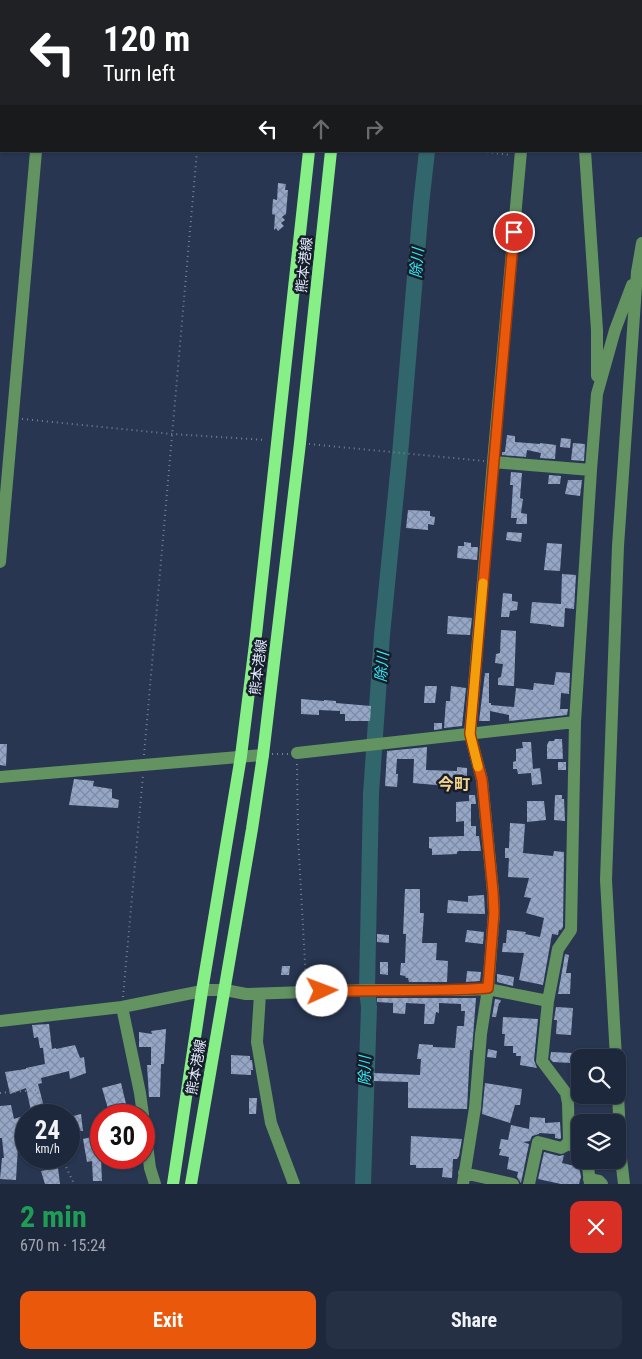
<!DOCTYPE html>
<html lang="en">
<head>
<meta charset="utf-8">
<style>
  :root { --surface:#1e283d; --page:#263044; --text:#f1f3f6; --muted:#a1a6b0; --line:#3c4457; --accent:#ea580c }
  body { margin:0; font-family:"Roboto Condensed","Noto Sans JP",sans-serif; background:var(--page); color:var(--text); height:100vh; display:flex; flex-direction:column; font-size:19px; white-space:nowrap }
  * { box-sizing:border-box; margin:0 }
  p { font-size:16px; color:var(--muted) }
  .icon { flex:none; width:28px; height:28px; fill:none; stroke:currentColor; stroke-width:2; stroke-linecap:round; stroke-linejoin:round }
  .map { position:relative; height:1184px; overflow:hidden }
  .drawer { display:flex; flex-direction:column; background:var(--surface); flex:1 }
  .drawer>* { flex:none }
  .hud { position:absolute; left:0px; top:0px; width:642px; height:152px; box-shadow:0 1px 4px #0004,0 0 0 1px var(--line); background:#202124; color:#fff; overflow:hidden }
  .controls { position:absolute; left:571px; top:1049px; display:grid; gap:10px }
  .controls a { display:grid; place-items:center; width:55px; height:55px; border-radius:10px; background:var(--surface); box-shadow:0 1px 4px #0004,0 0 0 1px var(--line); font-size:25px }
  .speed { position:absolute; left:15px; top:1104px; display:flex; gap:10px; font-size:25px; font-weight:700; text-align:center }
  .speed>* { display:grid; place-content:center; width:65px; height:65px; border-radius:50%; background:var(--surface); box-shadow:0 1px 4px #0004,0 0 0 1px var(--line); line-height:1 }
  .speed small { font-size:12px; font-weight:400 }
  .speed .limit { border:8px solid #d22; background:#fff; color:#111 }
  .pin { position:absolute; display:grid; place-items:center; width:42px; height:42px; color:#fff; margin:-21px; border:2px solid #fff; border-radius:50%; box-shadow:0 1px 5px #0007 }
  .me { position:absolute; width:55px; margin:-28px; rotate:88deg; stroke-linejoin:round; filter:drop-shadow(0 0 4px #0008) }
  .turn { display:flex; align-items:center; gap:18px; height:105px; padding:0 20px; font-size:22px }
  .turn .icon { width:65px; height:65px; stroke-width:2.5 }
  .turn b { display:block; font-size:35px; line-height:42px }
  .lanes { display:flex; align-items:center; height:48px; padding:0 20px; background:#0003; justify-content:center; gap:25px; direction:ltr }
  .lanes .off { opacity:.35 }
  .round { display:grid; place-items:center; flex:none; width:52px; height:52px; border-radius:10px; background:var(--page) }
  .head { display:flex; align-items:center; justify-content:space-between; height:85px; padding:0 20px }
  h1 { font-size:30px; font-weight:700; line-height:38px; color:#1e9e55 }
  .primary-button { display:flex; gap:10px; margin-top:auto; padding:10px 20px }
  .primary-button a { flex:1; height:58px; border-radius:10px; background:var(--accent); color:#fff; font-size:20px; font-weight:700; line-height:58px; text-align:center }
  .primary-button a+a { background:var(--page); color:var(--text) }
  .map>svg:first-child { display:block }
</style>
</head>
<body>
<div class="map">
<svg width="642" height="1184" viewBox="0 0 642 1184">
  <defs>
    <pattern id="building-cross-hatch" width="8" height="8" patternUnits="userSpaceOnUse" patternTransform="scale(1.25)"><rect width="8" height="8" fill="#95a6c7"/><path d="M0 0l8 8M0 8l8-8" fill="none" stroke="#7d8aa2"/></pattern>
  </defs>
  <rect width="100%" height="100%" fill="#283651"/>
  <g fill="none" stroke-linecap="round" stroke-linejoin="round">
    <path stroke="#31666c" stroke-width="2.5" d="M641,73L642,70
      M641,80H642"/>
    <path stroke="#31666c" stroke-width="16" d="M440,1V0
      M363,1184L369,1007L367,990L371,794L382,635L401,443L421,205L427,151"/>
  </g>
  <path fill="url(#building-cross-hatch)" d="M278,183L286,184L285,190H288L286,214L282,217L285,220L281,223L284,226L278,231L276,228L274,230L275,215L272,214L273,199L277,200Z
    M507,435L515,436V442L540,444V443L556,445L555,459L540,458L541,453L527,450L526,457L502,455V452H505Z
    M561,438L571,439L570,448L560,447Z
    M573,443L585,444L584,461L571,460Z
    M511,472L522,473L520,498L523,499L521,513L527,514V524H516L517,518H511L513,485H510Z
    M549,475L561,476L560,484H548Z
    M568,480H582L580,496L565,494Z
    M408,510L430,511V516L435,517L434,525L428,524V530L406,528Z
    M507,532L522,533L521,542L506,540Z
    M464,542L471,543V547H478L477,560L457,558L458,546H464Z
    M547,543L562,544L560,571L544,570Z
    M562,574L576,575L574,609L565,608L564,627L551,626V625L530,623L532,602L561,604Z
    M503,593L512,594V601L518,602L517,610L510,611L509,617H501Z
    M448,616L472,618L470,635L447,634Z
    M501,630L516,631L514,686L498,685V678L501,677L503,664L495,663L496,654L500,653Z
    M556,672L570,673L569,694L561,693L560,709H568L567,715L509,721V715L490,711V721H479L485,673H489V703H491V705L514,707L516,688L533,690L534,683L554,685Z
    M425,686H437L435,703H424Z
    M451,686L466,688L462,726L444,728L446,701H450Z
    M301,699L324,701V700L336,701V703L371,706L370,721H345V714H340V711L319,710V715L301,714Z
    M434,723H442V729L434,730Z
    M555,739H562L563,759H547V745L549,741H554Z
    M522,742H531L533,769L540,768L542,784L532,785L531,773L518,774L517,769H513V762L516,761V749L523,748Z
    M0,744H7L6,766L0,765Z
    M427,747L426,770L457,771V767L467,768V783L448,782L447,786L413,783L414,759H397L396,774H398L397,787L385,786L387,751Z
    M558,762H566V770H558Z
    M74,779L94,781L93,786L112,789V798L119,800L118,808L69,805Z
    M469,795H475L476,804H471V826H476V836H479L481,851H459L457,852V854L432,855V849L429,848V837L464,836V821L456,822V802L469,801Z
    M555,795H562V799H564L565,821L554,820Z
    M527,801H544L546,820L527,822Z
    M510,823L525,824L523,853L553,856L554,851L564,852L563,927L561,930H559L558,935L552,934L543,985L519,980L524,953L502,952L503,943H506L507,930L526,932L525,934L540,937L544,918L526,913L531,898L524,897L529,878L508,877L509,858H505V848H509Z
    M405,889H420V913H424L422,943H437L436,960L448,961L447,982H409L408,978H406L405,976L400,975L401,963H405L406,934H403Z
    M484,895L485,914L447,913L448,900L468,902V896Z
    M467,930L484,932L483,944L465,942Z
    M377,934L389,935V943L377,942Z
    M565,954L569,955L566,973H571L570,994H558Z
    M380,962H388V975L380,974Z
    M282,966H290L289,975H281Z
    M467,971L481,972L480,981L466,982Z
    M497,974L514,977L513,986L497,982Z
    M377,998H476L472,1050H470L467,1109L408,1108V1082L374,1081V1073L420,1075L421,1059H417L419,1044L433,1045V1047L455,1048L457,1026H464L465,1011H461V1004L439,1003V1013L436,1012L434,1024H424L425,1004L406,1003L405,1014L393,1013V1003L377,1002Z
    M495,999L501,1000L500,1003H499L496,1017H492Z
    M556,1007L573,1008L571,1035L556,1034L557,1020H554Z
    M503,1017L538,1019L534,1060L537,1068L520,1065L521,1056H516V1053H513V1046H504L505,1034H502Z
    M49,1024L52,1049L56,1048V1049L75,1045L80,1058L84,1057L86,1073L70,1079L69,1071L41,1078L42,1083L38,1084L46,1115H32L26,1088L10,1094L5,1072L26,1069V1068L45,1064L43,1048H40L38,1037L34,1038L32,1025Z
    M166,1029L164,1064H161L160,1097H149L147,1065H151V1047H139V1032L152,1034L151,1031Z
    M488,1049L497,1051L496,1058L487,1057Z
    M551,1052L572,1053L571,1063L553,1062L550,1059Z
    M231,1055L250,1056V1060H252L253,1069V1070H251V1075L231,1074Z
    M121,1083L127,1108L109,1112L102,1088Z
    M485,1083L522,1089L520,1105H515L510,1123L482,1114Z
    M249,1098H257L256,1114H249Z
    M11,1105L14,1119L26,1115V1145L18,1146L16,1180L0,1179L2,1158H4L2,1138H0V1106Z
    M81,1114L83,1131H69V1117Z
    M530,1117L545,1118V1123L560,1122L561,1138L560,1139L555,1138V1134L539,1133V1134L532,1136L530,1141L523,1142L529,1144L521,1183L517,1177L518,1172L507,1169L509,1157L499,1155L501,1149H499L501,1139L508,1140L511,1125L529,1129Z
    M100,1135L102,1181H93L92,1161L87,1162L83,1139Z
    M411,1136L462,1139L459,1156L457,1159H453L452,1178L442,1177L443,1168H416V1165H410Z
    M544,1152L559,1156L564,1155L562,1163L579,1167L581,1177L579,1184H561L538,1179Z
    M58,1168L60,1184H45L41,1171Z"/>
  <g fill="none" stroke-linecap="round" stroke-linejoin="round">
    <path stroke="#758198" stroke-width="2" stroke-dasharray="1 4" stroke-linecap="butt" d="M210,1V0
      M477,151L511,155
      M22,419L172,434L266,440
      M309,444L484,461
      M272,754H288
      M144,755L197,151
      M297,764L298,837L306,981
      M123,997L143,775
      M0,1093L37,1090L46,1115
      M62,1158L74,1184"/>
    <path stroke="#629361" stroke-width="12" d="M571,0L572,1
      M50,1V0
      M535,1V0
      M641,39L642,35
      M0,108L1,109
      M585,151L597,330V376
      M493,462L591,470
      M0,562L36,151
      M297,753L575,722
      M0,777L263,755
      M260,994L257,1042L271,1123L294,1184
      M548,1001L558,949L571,930L575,722L591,470L597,394L615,330L632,285
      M122,1007L140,1093L143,1115
      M0,1021L122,1007L207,990H225L246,994L367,990H463L488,989L548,1001L542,1061L566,1093L568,1103L569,1141L580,1154
      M616,1058L606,880L618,546L637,272L642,243
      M618,1094L621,1158L624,1184
      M144,1121L150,1168L155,1184
      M585,1160L588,1166L590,1184
      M464,1173L513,1184
      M589,1179L599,1181L602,1184
      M463,1184L475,1108L481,1034L488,989L494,913L493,892L482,780L470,734L493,462L521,151
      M529,1184L538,1142L561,1148L565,1146L569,1141"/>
    <path stroke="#86f087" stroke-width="12" d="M326,1V0
      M348,1V0
      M173,1184L202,991L241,756L255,644L309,151
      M191,1184L252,829L263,755L300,443L331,151"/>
  </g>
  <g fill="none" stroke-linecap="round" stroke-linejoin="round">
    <g stroke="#983908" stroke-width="12">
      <path id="route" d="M322,991C377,990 433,992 488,988L494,913L493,892L482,780L470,734L514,232"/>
    </g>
    <use href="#route" stroke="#ea580c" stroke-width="9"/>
    <path stroke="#f59e0b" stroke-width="9" d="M478,767L470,734L483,583"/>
  </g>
  <g text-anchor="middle" stroke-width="5" stroke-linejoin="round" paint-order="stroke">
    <g font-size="14" fill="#e3ecfe" stroke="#171e2a">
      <text transform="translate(304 265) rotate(-84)" y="5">熊本港線</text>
      <text transform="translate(258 667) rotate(-83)" y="5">熊本港線</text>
      <text transform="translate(196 1067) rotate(-80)" y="5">熊本港線</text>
    </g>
    <g font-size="15" font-style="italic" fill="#33ebfb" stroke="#171e2a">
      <text transform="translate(417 263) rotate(-85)" y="5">除川</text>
      <text transform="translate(382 667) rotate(-85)" y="5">除川</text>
      <text transform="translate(365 1071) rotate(-89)" y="5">除川</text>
    </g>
    <g font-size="16" font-weight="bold" fill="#f8d48b" stroke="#171e2a">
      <text x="454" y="790">今町</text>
    </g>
  </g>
</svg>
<div class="controls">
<a><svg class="icon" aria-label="search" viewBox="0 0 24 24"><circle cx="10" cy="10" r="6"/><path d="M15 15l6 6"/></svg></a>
<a><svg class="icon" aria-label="layers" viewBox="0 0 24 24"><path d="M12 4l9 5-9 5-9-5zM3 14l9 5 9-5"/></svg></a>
</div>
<div class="speed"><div>24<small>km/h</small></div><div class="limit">30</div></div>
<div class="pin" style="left:514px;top:232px;background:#d93025"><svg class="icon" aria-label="arrive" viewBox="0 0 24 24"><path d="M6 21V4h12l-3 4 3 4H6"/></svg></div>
<svg class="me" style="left:322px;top:991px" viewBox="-20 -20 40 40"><circle r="19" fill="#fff"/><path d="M0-13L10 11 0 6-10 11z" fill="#ea580c"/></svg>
<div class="hud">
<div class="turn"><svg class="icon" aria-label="left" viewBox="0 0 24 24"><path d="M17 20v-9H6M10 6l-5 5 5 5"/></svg><div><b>120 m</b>Turn left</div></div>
<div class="lanes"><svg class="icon" aria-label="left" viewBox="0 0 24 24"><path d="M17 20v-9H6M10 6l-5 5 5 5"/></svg><svg class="icon off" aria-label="ahead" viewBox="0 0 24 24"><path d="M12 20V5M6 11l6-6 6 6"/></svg><svg class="icon off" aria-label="right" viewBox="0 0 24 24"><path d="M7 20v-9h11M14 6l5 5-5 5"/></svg></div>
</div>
</div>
<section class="drawer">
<div class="head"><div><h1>2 min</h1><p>670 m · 15:24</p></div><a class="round" style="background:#d93025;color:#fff"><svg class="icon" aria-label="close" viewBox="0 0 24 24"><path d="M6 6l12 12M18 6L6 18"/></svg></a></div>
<div class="primary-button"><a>Exit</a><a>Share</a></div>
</section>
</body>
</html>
